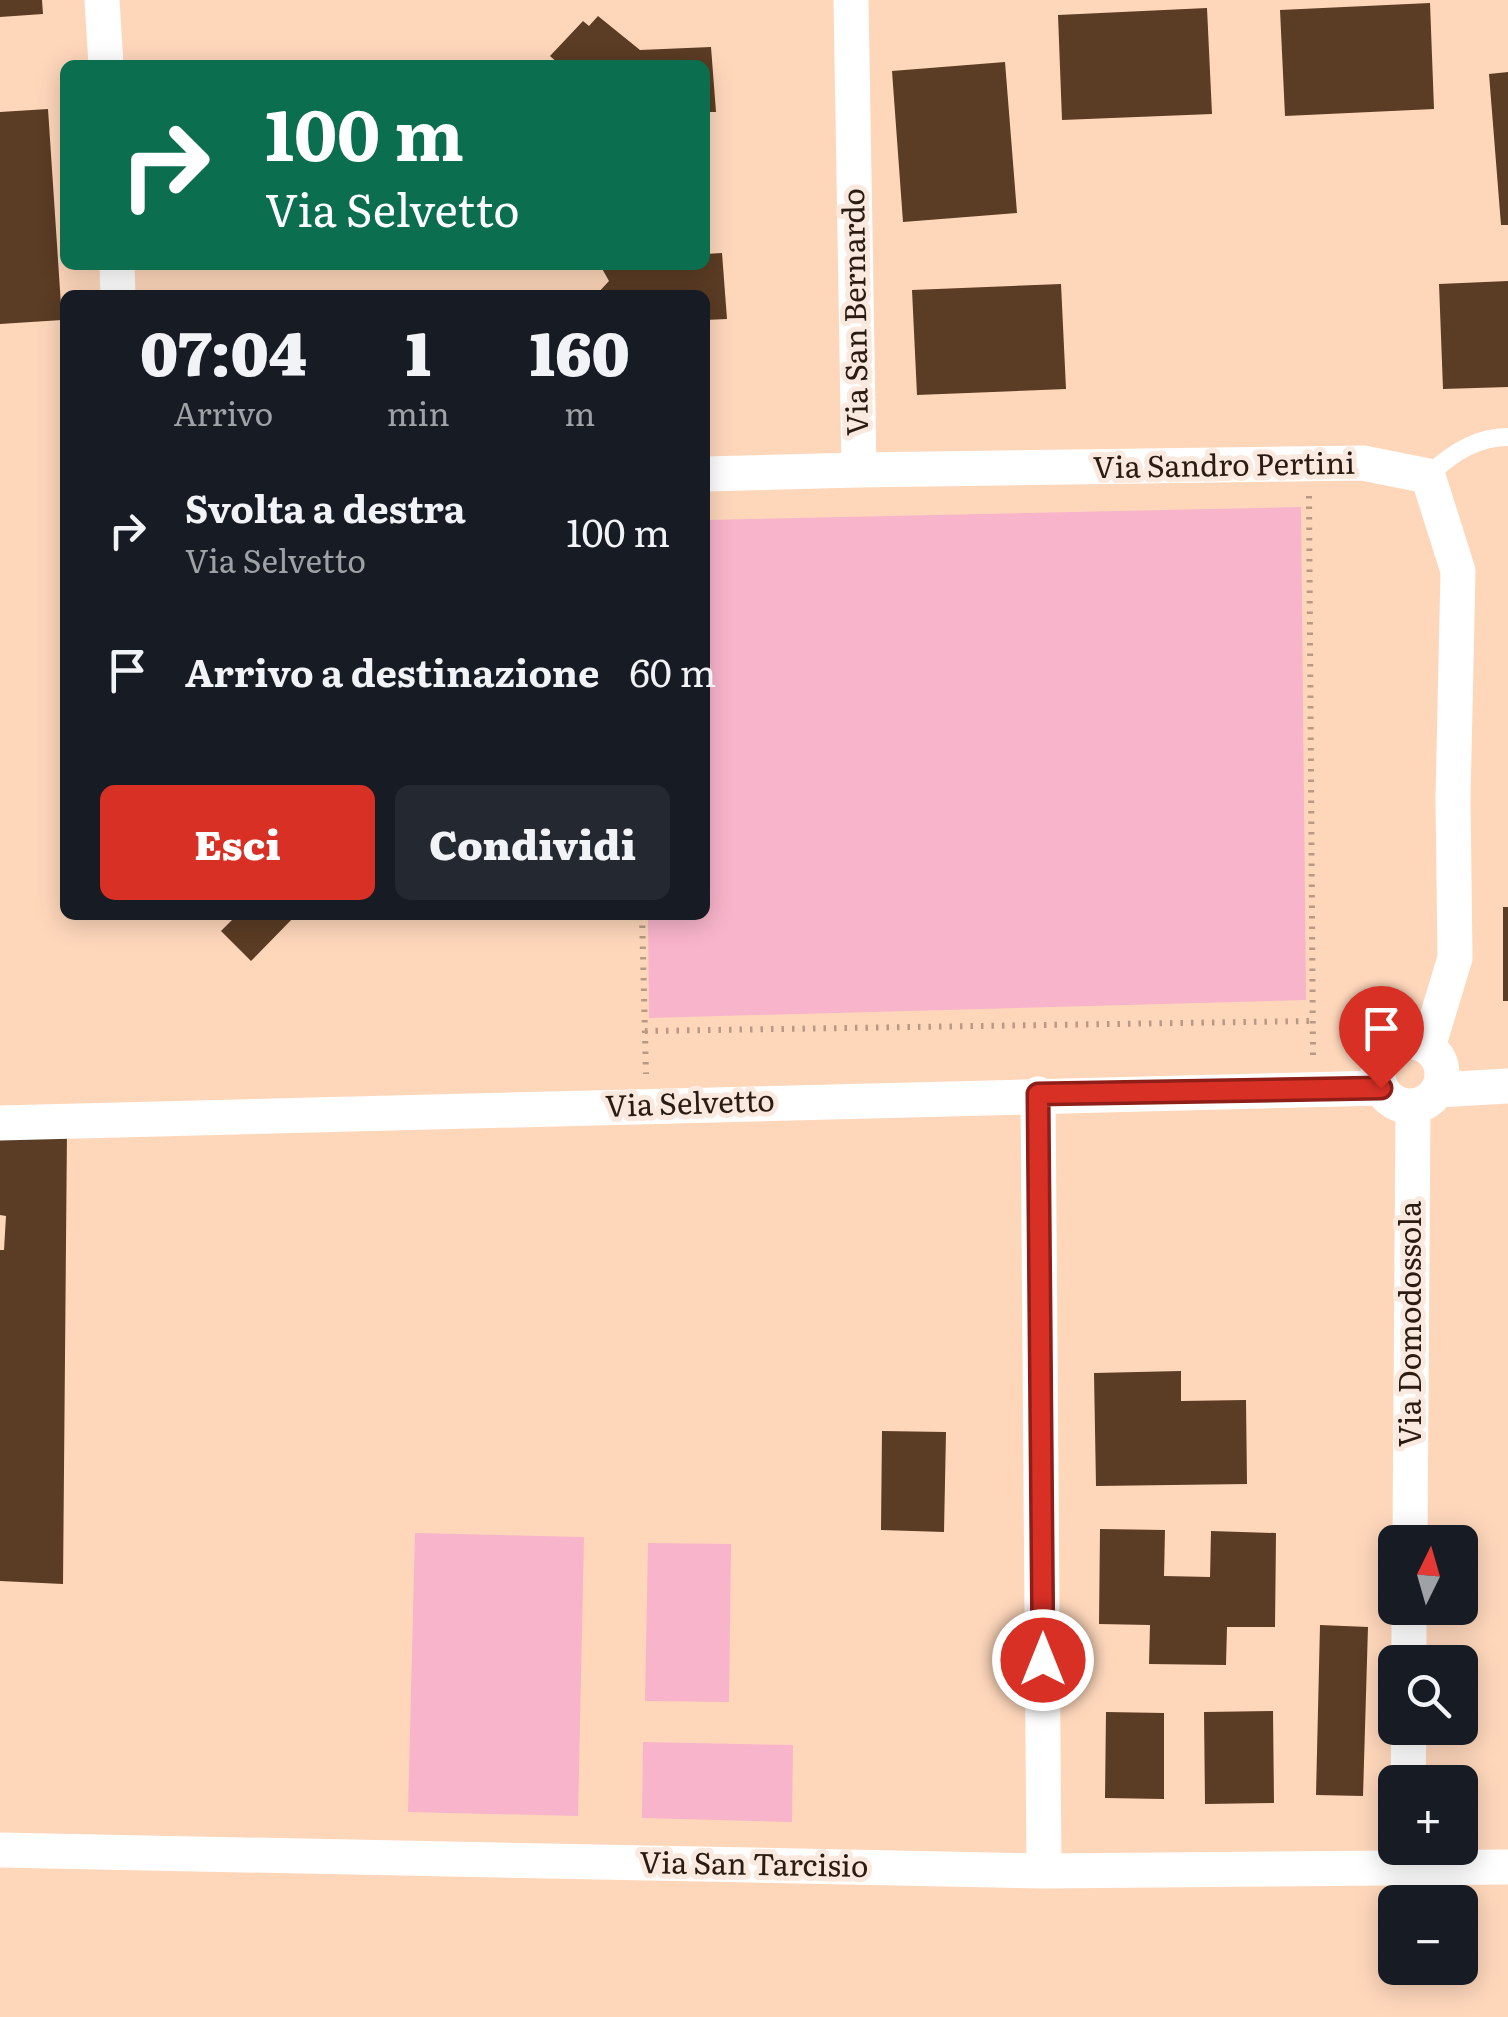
<!DOCTYPE html>
<html lang="it">
<head>
<meta charset="utf-8">
<style>
  :root { --surface:#171b24; --page:#242831; --text:#f1f3f6; --muted:#9ea1a6; --accent:#d93025 }
  body { margin:0; font-family:Literata,serif; background:var(--page); color:var(--text); height:100vh; display:flex; flex-direction:column; font-size:38px; white-space:nowrap }
  * { box-sizing:border-box; margin:0 }
  p { font-size:32px; color:var(--muted) }
  .icon { flex:none; width:55px; height:55px; fill:none; stroke:currentColor; stroke-width:2; stroke-linecap:round; stroke-linejoin:round }
  .map { position:relative; flex:1; overflow:hidden }
  .sheet { position:absolute; left:60px; top:290px; width:650px; height:630px; display:flex; flex-direction:column; background:var(--surface); border-radius:15px; box-shadow:0 5px 25px #0003 }
  .sheet>* { flex:none }
  .banner { position:absolute; left:60px; top:60px; width:650px; height:210px; border-radius:15px; box-shadow:0 5px 25px #0003; background:#0b6e4f; color:#fff; overflow:hidden }
  .needle { width:65px; rotate:5deg }
  .controls { position:absolute; left:1378px; top:1525px; display:grid; gap:20px }
  .controls a { display:grid; place-items:center; width:100px; height:100px; border-radius:15px; background:var(--surface); box-shadow:0 5px 25px #0003; font-size:50px }
  .pin { position:absolute; display:grid; place-items:center; width:85px; height:85px; color:#fff; margin:-102px -42px; border-radius:50% 50% 50% 0; rotate:-45deg; box-shadow:0 0 10px #0007 }
  .pin .icon { rotate:45deg }
  .me { position:absolute; width:110px; margin:-55px; rotate:0deg; stroke-linejoin:round; filter:drop-shadow(0 0 8px #0008) }
  .turn { display:flex; align-items:center; gap:35px; height:210px; padding:0 40px; font-size:45px }
  .turn .icon { width:130px; height:130px; stroke-width:2.5 }
  .turn b { display:block; font-size:70px; line-height:85px }
  .eta { display:flex; justify-content:space-evenly; align-items:center; height:170px; text-align:center }
  .eta b { font-size:60px; font-weight:800; line-height:70px }
  .primary-button { display:flex; gap:20px; margin-top:auto; padding:20px 40px }
  .primary-button a { flex:1; height:115px; border-radius:15px; background:var(--accent); color:#fff; font-size:40px; font-weight:800; line-height:115px; text-align:center }
  .primary-button a+a { background:var(--page); color:var(--text) }
  ul { padding:0; list-style:none }
  li { display:flex; align-items:center; gap:30px; height:140px; padding:0 40px }
  li div { flex:1 }
  li b { display:block; font-size:38px }
  li em { font-style:normal }
  .map>svg:first-child { display:block }
</style>
</head>
<body>
<div class="map">
<svg width="1508" height="2017" viewBox="0 0 1508 2017">
  <rect width="100%" height="100%" fill="#fed7bb"/>
  <path fill="#f8b4ca" d="M1301,507L1306,1000L649,1018L648,915H705V520Z
    M415,1533L584,1537L578,1816L408,1812Z
    M648,1543L731,1544L729,1702L645,1701Z
    M643,1742L793,1745L792,1822L642,1818Z"/>
  <path fill="#5b3c24" d="M0,0H42L43,14L0,17Z
    M1430,3L1434,109L1285,116L1280,10Z
    M1207,8L1212,114L1062,120L1058,15Z
    M598,16L640,50L711,47L716,112H705V65H560L550,56L583,21L589,26Z
    M1005,62L1017,213L903,222L892,71Z
    M1508,72V225H1501L1489,74Z
    M48,109L62,320L0,324V112Z
    M722,253L727,319L705,320V295H596L609,281L600,265H705V254Z
    M1508,281V387L1443,389L1439,284Z
    M1061,284L1066,389L917,395L912,290Z
    M1503,907H1508V1001H1503Z
    M237,915H296L251,961L221,931Z
    M0,1130H67L63,1584L0,1581V1250H4L6,1216L0,1215Z
    M1181,1371V1401L1246,1400L1247,1484L1096,1486L1094,1373Z
    M882,1431L946,1432L944,1532L881,1530Z
    M1100,1529L1165,1530L1164,1576L1210,1577L1211,1531L1276,1533L1275,1627H1227L1226,1665L1149,1664L1150,1625L1099,1624Z
    M1320,1625L1368,1627L1363,1796L1316,1795Z
    M1273,1711L1274,1803L1205,1804L1204,1712Z
    M1106,1712L1164,1713V1799L1105,1798Z"/>
  <g fill="none" stroke-linecap="round" stroke-linejoin="round">
    <path stroke="#b89983" stroke-width="6" stroke-dasharray="2.5 8" stroke-linecap="butt" d="M1309,496L1313,1058
      M642,915L646,1074
      M645,1031L1312,1021"/>
    <path stroke="#fff" stroke-width="18" d="M1428,476C1450,454 1476,437 1508,437"/>
    <path stroke="#fff" stroke-width="35" d="M102,0L106,65
      M117,265L118,295
      M859,470L1363,463L1428,476L1458,571L1453,799L1455,958L1428,1047
      M705,474L859,470L851,0
      M1378 1074a32 32 0 1 1 64 0a32 32 0 1 1-64 0Z
      M1438,1090L1508,1086
      M1038,1094L1044,1871
      M0,1123L1381,1088
      M1410,1542L1413,1106
      M1409,1662V1608
      M1408,1782L1409,1728
      M0,1850L1044,1871L1508,1867"/>
  </g>
  <g fill="none" stroke-linecap="round" stroke-linejoin="round">
    <g stroke="#8d1f18" stroke-width="25">
      <path id="route" d="M1043,1660L1038,1094L1381,1088"/>
    </g>
    <use href="#route" stroke="#d93025" stroke-width="18"/>
  </g>
  <g text-anchor="middle" stroke-width="10" stroke-linejoin="round" paint-order="stroke">
    <g font-size="30" fill="#2a1c12" stroke="#f9e9de">
      <text transform="translate(856 312) rotate(-91)" y="10">Via San Bernardo</text>
      <text transform="translate(1224 466) rotate(-1)" y="10">Via Sandro Pertini</text>
      <text transform="translate(690 1104) rotate(-2)" y="10">Via Selvetto</text>
      <text transform="translate(1411 1324) rotate(-90)" y="10">Via Domodossola</text>
      <text transform="translate(754 1865) rotate(1)" y="10">Via San Tarcisio</text>
    </g>
  </g>
</svg>
<div class="controls">
<a><svg class="needle" viewBox="-14 -14 28 28"><path d="M0-13l5 13h-10z" fill="#e53935"/><path d="M0 13l5-13h-10z" fill="#9ea1a6"/></svg></a>
<a><svg class="icon" aria-label="search" viewBox="0 0 24 24"><circle cx="10" cy="10" r="6"/><path d="M15 15l6 6"/></svg></a>
<a>+</a>
<a>−</a>
</div>
<div class="pin" style="left:1381px;top:1088px;background:#d93025"><svg class="icon" aria-label="arrive" viewBox="0 0 24 24"><path d="M6 21V4h12l-3 4 3 4H6"/></svg></div>
<svg class="me" style="left:1043px;top:1660px" viewBox="-20 -20 40 40"><circle r="17" fill="#d93025" stroke="#fff" stroke-width="3"/><path d="M0-11L8 9 0 5-8 9z" fill="#fff"/></svg>
<div class="banner">
<div class="turn"><svg class="icon" aria-label="right" viewBox="0 0 24 24"><path d="M7 20v-9h11M14 6l5 5-5 5"/></svg><div><b>100 m</b>Via Selvetto</div></div>
</div>
<section class="sheet">
<div class="eta">
<div><b>07:04</b><p>Arrivo</p></div>
<div><b>1</b><p>min</p></div>
<div><b>160</b><p>m</p></div>
</div>
<ul>
<li><svg class="icon" aria-label="right" viewBox="0 0 24 24"><path d="M7 20v-9h11M14 6l5 5-5 5"/></svg><div><b>Svolta a destra</b><p>Via Selvetto</p></div><em>100 m</em></li>
<li><svg class="icon" aria-label="arrive" viewBox="0 0 24 24"><path d="M6 21V4h12l-3 4 3 4H6"/></svg><div><b>Arrivo a destinazione</b></div><em>60 m</em></li>
</ul>
<div class="primary-button"><a>Esci</a><a>Condividi</a></div>
</section>
</div>
</body>
</html>
